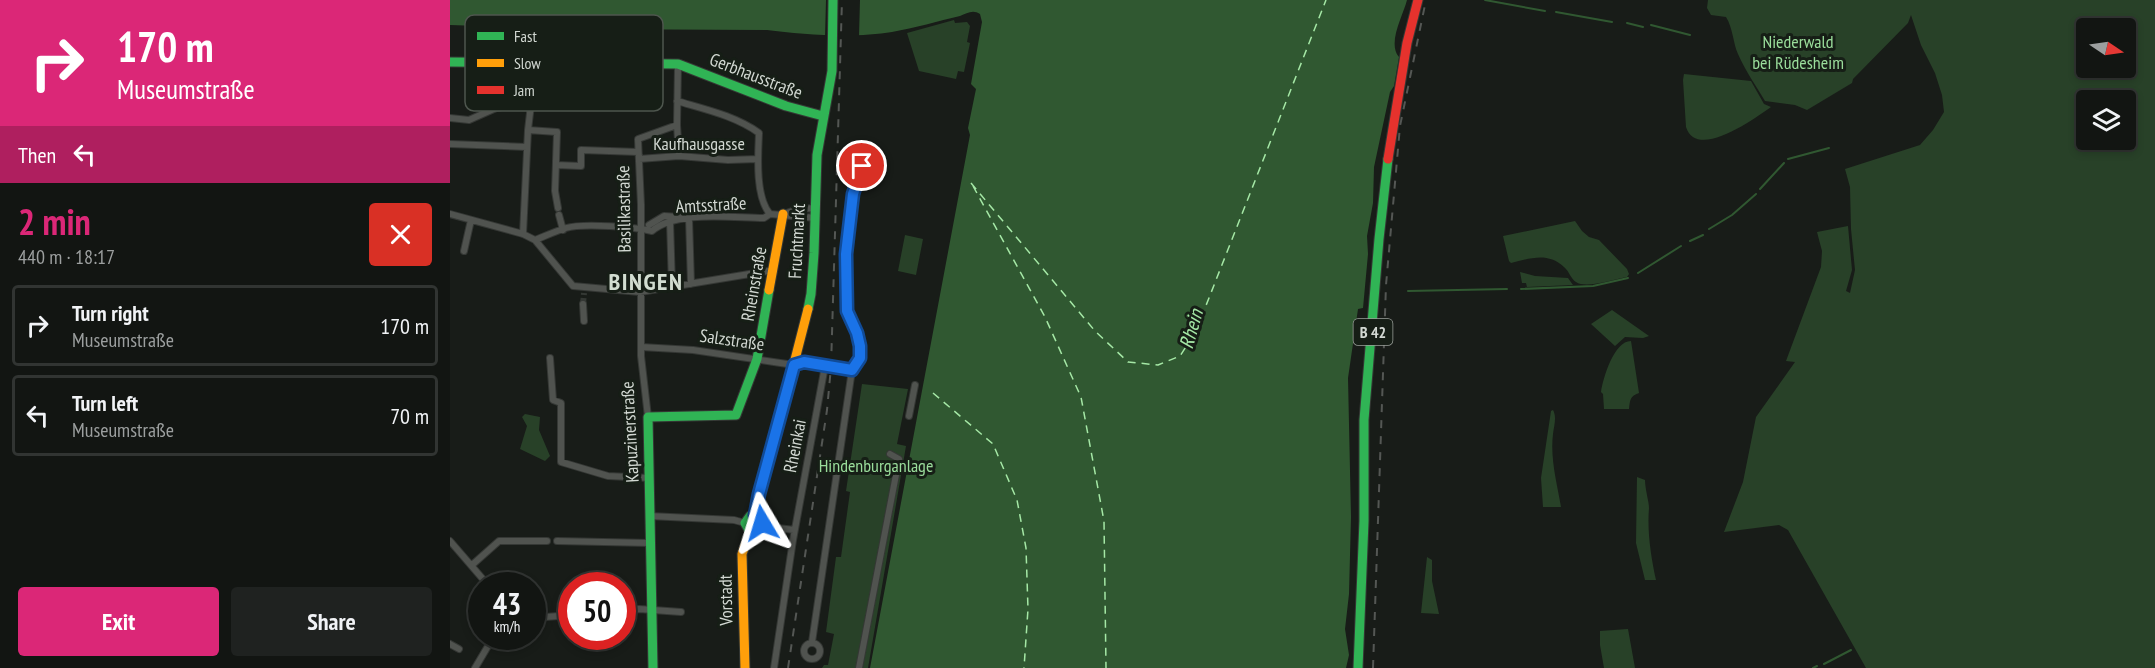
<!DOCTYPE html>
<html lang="en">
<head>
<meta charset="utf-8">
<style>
  :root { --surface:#121512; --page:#1f2220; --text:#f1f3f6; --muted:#9c9f9f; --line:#313432; --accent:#db2777 }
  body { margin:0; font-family:"PT Sans Narrow",sans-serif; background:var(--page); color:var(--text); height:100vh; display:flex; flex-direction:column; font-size:22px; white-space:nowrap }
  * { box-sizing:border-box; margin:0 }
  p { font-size:20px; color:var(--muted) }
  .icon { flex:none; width:33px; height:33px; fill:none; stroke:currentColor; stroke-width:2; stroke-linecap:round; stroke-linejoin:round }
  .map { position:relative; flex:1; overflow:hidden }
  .details { display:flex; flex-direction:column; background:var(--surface); width:450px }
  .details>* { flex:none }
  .hud { background:#db2777; color:#fff; overflow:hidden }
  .needle { width:39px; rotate:103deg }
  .controls { position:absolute; left:1626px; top:18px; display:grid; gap:12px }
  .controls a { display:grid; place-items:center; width:60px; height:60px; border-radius:6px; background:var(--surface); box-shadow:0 3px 9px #0003,0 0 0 2px var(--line); font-size:30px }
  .speed { position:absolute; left:18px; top:572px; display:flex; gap:12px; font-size:30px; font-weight:700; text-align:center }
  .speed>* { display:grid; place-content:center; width:78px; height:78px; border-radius:50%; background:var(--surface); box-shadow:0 3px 9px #0003,0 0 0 2px var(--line); line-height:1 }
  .speed small { font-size:15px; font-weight:400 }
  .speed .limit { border:9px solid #d22; background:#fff; color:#111 }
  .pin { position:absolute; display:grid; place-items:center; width:51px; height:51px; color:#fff; margin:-26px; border:3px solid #fff; border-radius:50%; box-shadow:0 2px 6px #0007 }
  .me { position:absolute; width:66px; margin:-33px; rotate:353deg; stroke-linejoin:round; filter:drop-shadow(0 0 4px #0008) }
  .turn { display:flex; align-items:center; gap:21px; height:126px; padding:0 18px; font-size:27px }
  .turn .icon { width:78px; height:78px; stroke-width:2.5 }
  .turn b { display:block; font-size:42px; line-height:51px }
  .then { display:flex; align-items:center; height:57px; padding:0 18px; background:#0003; gap:12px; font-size:22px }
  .round { display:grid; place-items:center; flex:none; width:63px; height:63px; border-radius:6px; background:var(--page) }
  .summary { display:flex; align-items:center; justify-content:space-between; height:102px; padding:0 18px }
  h1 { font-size:36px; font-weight:800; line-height:45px; color:var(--accent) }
  .button { display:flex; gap:12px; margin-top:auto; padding:12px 18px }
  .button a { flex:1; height:69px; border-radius:6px; background:var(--accent); color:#fff; font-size:24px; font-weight:800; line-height:69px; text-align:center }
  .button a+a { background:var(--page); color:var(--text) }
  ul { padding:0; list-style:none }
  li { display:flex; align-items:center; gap:18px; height:81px; margin:0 12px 9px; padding:0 6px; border:3px solid var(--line); border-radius:6px }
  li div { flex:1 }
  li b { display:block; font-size:22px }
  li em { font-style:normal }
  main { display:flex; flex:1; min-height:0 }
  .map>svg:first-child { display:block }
</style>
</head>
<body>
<main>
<section class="details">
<div class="hud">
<div class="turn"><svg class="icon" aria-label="right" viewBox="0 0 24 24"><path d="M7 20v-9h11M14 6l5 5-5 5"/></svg><div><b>170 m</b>Museumstraße</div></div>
<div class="then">Then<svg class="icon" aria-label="left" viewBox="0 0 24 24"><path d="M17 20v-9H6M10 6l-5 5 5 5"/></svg></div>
</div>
<div class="summary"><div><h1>2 min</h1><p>440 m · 18:17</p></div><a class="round" style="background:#d93025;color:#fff"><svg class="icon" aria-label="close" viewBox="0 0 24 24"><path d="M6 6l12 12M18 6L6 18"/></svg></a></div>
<ul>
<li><svg class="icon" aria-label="right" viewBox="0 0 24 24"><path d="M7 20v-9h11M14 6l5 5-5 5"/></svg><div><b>Turn right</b><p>Museumstraße</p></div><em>170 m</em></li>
<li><svg class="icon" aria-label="left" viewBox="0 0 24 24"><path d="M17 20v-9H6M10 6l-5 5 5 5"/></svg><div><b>Turn left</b><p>Museumstraße</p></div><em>70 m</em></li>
</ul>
<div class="button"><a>Exit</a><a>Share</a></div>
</section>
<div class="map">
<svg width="1705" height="668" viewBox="0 0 1705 668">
  <rect width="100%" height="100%" fill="#181c18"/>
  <path fill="#284128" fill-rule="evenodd" d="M1258,0H1705V668H1416L1338,530L1329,525L1274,532L1293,482L1306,417L1345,362L1336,361L1371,267L1372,251L1367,232L1398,226L1402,270L1396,291L1400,293L1405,270L1401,229L1400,187L1395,169L1470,145L1483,130L1494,112L1492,95L1485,73L1471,45L1461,15L1458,23L1403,79L1402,83L1357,110L1345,105L1315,101C1306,86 1295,70 1288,54C1283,43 1283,28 1276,17L1261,15L1257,8ZM1636,28H1676V68H1636ZM1636,100H1676V140H1636Z
    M504,20L505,23L517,22L520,26L517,42L520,43L514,72L508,71L506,79L469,71L457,33Z
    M1234,74L1301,81L1314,104L1321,107C1305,118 1247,161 1236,127L1233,80Z
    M1125,221L1132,231L1139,237L1149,240L1177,269L1179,274L1177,277C1165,279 1136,289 1126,282C1121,279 1119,271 1114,267C1098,252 1081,258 1061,263L1059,261L1053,236Z
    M455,235L473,239L466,275L448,271Z
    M1070,272L1085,276L1118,278L1123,285L1077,287L1076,283H1072Z
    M1162,310L1199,336L1193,338L1175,337L1165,346L1141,324Z
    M1181,341L1189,393C1180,396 1180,400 1179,409H1154L1153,394L1151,392C1153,378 1164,341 1181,341Z
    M412,384L458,389L447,444L456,446L418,668H372L374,665H378L384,634L376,632L386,557H391L400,492L396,491Z
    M1103,410C1107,417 1104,426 1103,434C1100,459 1107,483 1111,507H1093L1091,478L1101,411Z
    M75,414L90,417L89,430L100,456L95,461L70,449L77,426L72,417Z
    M1187,477L1195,480C1195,489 1199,502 1199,508C1197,531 1201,557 1206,580H1195L1186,543Z
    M977,557L982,560V581L989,614L971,613Z
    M1178,629L1185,668H1154L1150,645V631Z"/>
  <path fill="#305831" d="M0,0H957C953,16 937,43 949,57L944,86L940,92L924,167L923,203L917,236L918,254L913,308L908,309L898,378L901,517L899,594L895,629L899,655L896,668H420L520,135L518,128L526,89L521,84L532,22L530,14C523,9 517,13 510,16C488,21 465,28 442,32C407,38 353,35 317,30L123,29L0,25Z"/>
  <path fill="#181c18" d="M376,0H387V35L388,0H410L409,37H375Z"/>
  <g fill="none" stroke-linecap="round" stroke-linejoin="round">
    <path stroke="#305831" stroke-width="2" d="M1035,0L1095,11
      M1106,12L1162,22
      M1177,23L1193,27
      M1201,25L1240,35
      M1338,159L1379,148
      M1310,189L1334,163
      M1259,229L1282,215L1306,194
      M1240,241L1253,235
      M1188,273L1231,246
      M1071,289L1143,286L1178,278
      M958,291L1057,289
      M1374,664L1401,650
      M1363,668L1367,666"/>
    <path stroke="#a5e8a6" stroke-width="1.5" stroke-dasharray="8 6" stroke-linecap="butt" d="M521,183L645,331L678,362L708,365L730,356L746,331L876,0
      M523,186L595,317L631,397L654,521L656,668
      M483,393L543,444L567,500L576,548L578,609L574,668"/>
    <path stroke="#343834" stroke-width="6" stroke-dasharray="6 3" stroke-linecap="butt" d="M133,304L134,293"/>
    <g stroke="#353835" stroke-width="8">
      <path id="street" d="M227,101C254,109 286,116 309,133C308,155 305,197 320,214
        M0,118L19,120L46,108L81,103
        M227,125L229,156
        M78,130L107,132L105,191L108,208
        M0,144L77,147
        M189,159L229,156L278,160L308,159
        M106,165L131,166V150L188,152
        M0,214L73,234L85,240L123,286L190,292L324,270
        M334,214L348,209L366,208
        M109,215L113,230
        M239,218L241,284
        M220,221L222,286
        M199,225L214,216L229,217
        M73,234L78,130L86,62
        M85,240C95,236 106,231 116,228C133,223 185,227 202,231C227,210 282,218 314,218L320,214L366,218
        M14,251L21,220
        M133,304L134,321
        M191,347L243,350L344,365L354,362L402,370
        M100,358L103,400L111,403V462L158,476L199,478
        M459,416L465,385
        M198,417L191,356V205L188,139L227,125L228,64
        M199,516L284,520L295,523
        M312,526L344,530
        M0,541L38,585
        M107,541L200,543
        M22,565L49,541H97
        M172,610L189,609L231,612
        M82,618L122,615
        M362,642L402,370L410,358V346L407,333L397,311L396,254L403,194L413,166
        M354 651a8 8 0 1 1 16 0a8 8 0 1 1-16 0Z
        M0,644L9,649
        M25,668L44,636
        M324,668L343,540L375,366
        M409,668L449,459L440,454"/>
    </g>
    <g stroke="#353835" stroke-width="11">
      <path id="fast" d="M0,62L228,64L336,106L373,116
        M358,309L361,294L364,253L367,155L382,71L383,0
        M300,532L295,523L300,516L305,515
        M203,668L198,417L286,415L307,359L319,290
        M908,668L914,521V420L929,239L938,159"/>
    </g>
    <g stroke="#353835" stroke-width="11">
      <path id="slow" d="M319,290L333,214
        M305,515L358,309
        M295,668L292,554L300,532"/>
    </g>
    <g stroke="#353835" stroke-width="11">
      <path id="jam" d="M938,159L957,43L968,0
        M300,532H307L312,526L311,520L305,515"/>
    </g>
    <use href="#street" stroke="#50534f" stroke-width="6"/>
    <use href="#fast" stroke="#30b455" stroke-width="9"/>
    <use href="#slow" stroke="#ff9f0a" stroke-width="9"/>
    <use href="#jam" stroke="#e5322d" stroke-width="9"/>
    <path stroke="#545754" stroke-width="2" stroke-dasharray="8 8" stroke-linecap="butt" d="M338,668L377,410L381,367L392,0
      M923,668L936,285L950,126L976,0"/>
  </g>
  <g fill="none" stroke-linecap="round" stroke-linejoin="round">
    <g stroke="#114b97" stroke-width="15">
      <path id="route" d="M312,523L310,518L305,515L309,494L344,365L354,362L402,370L410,358V346L407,333L397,311L396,254L403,194L412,166"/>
    </g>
    <use href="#route" stroke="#1a73e8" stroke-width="10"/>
  </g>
  <g text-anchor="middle" stroke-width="6" stroke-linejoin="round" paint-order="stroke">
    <rect fill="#161e16" stroke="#9aa09a" stroke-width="1.5" x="903.5" y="319" width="39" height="26" rx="4.5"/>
    <g font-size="16" font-weight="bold" fill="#d2d8d2">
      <text x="923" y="338">B 42</text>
    </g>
    <g font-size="18" fill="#9add9b" stroke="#161e16">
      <text x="1348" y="48">Niederwald<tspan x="1348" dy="21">bei Rüdesheim</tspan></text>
      <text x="426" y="472">Hindenburganlage</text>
    </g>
    <g font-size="18" fill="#d2d8d2" stroke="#161e16">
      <text transform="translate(306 76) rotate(21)" y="6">Gerbhausstraße</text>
      <text x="249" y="150">Kaufhausgasse</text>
      <text transform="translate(261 205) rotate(-3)" y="6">Amtsstraße</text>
      <text transform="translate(174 209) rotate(-91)" y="6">Basilikastraße</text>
      <text transform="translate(347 241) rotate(-87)" y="6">Fruchtmarkt</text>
      <text transform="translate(304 284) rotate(-80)" y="6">Rheinstraße</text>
      <text transform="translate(282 340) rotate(8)" y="6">Salzstraße</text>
      <text transform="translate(180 432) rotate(-93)" y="6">Kapuzinerstraße</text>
      <text transform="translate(345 446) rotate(-79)" y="6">Rheinkai</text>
      <text transform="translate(276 600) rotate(-91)" y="6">Vorstadt</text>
    </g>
    <g font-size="20" font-style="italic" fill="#a5e8a6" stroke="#161e16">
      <text transform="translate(741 329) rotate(-74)" y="7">Rhein</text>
    </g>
    <g font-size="24" font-weight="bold" letter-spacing="1.5" fill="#d2ddd1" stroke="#161e16">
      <text x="196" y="290">BINGEN</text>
    </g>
  </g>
  <rect x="15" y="15" width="198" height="96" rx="9" fill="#161e16" stroke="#4e564e" stroke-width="1.5"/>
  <rect x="27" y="32" width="27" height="8" fill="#30b455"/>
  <rect x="27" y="59" width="27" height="8" fill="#ff9f0a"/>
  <rect x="27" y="86" width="27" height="8" fill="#e5322d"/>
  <g font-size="16" fill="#d2d8d2">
    <text x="64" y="42">Fast</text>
    <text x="64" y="69">Slow</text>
    <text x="64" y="96">Jam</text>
  </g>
</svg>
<div class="controls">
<a><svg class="needle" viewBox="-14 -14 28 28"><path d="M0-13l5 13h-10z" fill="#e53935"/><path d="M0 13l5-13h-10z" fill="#9c9f9f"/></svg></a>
<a><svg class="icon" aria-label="layers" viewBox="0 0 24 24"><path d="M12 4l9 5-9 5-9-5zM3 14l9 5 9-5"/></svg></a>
</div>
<div class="speed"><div>43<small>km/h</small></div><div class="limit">50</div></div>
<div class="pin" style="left:412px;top:166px;background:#d93025"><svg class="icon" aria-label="arrive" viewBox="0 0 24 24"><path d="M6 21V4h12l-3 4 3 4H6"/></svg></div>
<svg class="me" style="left:312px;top:523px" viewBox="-20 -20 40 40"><path d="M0-17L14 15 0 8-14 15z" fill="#1a73e8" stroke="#fff" stroke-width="4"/></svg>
</div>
</main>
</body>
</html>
